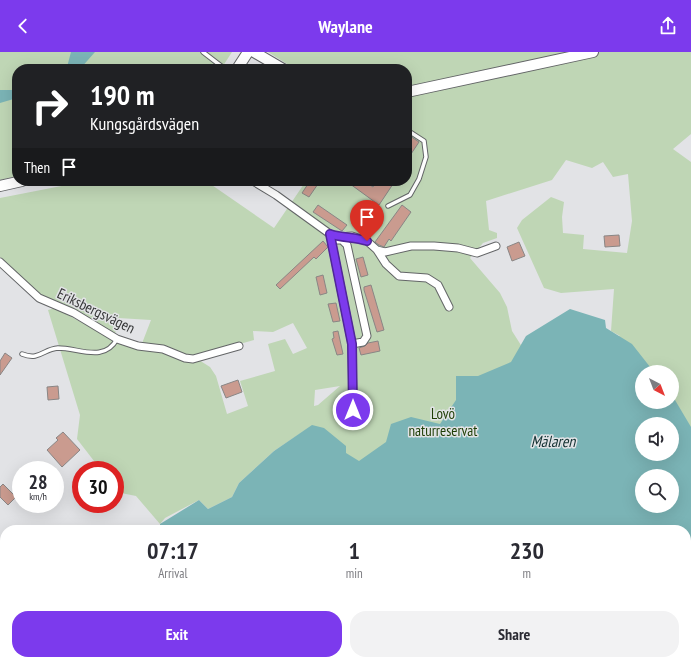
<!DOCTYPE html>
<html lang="en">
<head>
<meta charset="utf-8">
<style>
  :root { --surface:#fff; --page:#f2f2f3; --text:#2b2b33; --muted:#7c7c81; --accent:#7c3aed }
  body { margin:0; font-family:"PT Sans Narrow",sans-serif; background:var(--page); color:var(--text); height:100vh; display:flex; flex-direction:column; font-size:15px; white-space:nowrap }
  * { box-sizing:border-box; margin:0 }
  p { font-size:13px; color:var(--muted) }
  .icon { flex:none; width:22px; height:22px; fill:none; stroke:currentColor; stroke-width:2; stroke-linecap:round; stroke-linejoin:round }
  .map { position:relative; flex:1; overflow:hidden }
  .details { position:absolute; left:0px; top:473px; width:691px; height:140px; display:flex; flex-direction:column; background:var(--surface); border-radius:16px 16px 0 0; box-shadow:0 4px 16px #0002 }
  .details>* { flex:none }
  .guide { position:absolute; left:12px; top:12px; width:400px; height:122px; border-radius:16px; box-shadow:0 4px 16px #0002; background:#202124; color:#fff; overflow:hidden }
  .needle { width:26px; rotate:138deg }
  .fabs { position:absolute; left:635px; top:313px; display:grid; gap:8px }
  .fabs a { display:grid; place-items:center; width:44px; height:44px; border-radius:50%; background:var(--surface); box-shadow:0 4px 16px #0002; font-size:20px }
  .speed { position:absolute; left:12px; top:409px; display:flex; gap:8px; font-size:20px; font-weight:700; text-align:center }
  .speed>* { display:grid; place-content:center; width:52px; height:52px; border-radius:50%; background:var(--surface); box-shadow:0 4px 16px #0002; line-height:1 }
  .speed small { font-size:10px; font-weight:400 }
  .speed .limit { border:6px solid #d22; background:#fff; color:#111 }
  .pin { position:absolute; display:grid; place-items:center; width:34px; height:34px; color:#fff; margin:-41px -17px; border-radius:50% 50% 50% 0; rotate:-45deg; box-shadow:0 0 4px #0007 }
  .pin .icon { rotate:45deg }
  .me { position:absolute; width:44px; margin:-22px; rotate:0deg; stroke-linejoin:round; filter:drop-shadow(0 0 3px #0008) }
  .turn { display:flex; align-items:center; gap:14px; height:84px; padding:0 12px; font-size:18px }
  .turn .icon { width:52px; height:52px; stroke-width:2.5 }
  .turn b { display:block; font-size:28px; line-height:34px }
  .then { display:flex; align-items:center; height:38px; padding:0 12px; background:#0003; gap:8px; font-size:15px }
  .eta { display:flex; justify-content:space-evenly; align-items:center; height:68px; text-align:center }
  .eta b { font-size:24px; font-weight:700; line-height:28px }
  .cta { display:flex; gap:8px; margin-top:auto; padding:8px 12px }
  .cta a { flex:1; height:46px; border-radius:16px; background:var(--accent); color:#fff; font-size:16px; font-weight:700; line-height:46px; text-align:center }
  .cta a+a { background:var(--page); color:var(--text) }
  header { display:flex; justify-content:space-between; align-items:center; height:52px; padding:0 12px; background:var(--accent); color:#fff; font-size:18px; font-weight:700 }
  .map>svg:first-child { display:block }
</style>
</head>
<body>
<header><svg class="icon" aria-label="back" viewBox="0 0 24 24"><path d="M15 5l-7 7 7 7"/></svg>Waylane<svg class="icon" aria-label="share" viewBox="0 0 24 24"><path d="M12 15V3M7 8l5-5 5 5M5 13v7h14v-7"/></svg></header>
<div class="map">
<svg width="691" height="613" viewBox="0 0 691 613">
  <rect width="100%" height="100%" fill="#e2e3e6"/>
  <path fill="#bfd6b5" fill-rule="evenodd" d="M0,0H232L221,17H17V124L0,128Z
    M268,0H691V82L673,97L691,110V613H0V577L5,608H686V478H216L304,379L274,399L239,431L232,445L208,457L199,448L165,466L160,472L136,444L121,441L115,437V418H101L77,387L80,363L48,258L55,256L116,289L137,298H155L199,308L210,315L216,324L227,362L248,354L240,329L275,319L268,292L285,287L293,302L307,296L293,271L273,280L253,279L254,288L197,304H183L141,294L151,268L118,266L115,283L41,244L0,205V146L87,129H206L274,176L306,129H407V17H295ZM566,108L592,116L603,110L613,125L628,122L632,169L627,201L583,197L584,183L563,181L562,165L564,150L551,145L522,168L517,176L544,236L561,241L614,237L611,279L620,284L531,309L512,279L507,255L500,241L470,206L483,191L497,186V181L489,178L486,149L552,128ZM642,320H672V350H642ZM340,334L318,353L314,354L315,338ZM642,372H672V402H642ZM642,424H672V454H642Z"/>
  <path fill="#7bb4b6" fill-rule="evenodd" d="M71,0H95L80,17H62L67,15Z
    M0,38H17V46L0,51Z
    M570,257L605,268L606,276L632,292L654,320H642V350H672V343L691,375V544L686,542V478H160V472L199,448L208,457L232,445L239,431L274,399L312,373L324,376L346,394V401L359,409L386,390L391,372L411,365L440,372L456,348V324H478L511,310L526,284ZM642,372H672V402H642ZM642,424H672V454H642Z
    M0,554L5,557V608H657L661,613H0Z"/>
  <path fill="#ca9b8f" stroke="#898685" d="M410,84L419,90L407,108V88Z
    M310,129H320L309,145L302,141Z
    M346,129H364L373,135L377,129H395L379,153Z
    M318,153L347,173L342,179L313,160Z
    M402,153L411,160L391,189L389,187L384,195L379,193L375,190Z
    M619,183L620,194L605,195L604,184Z
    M323,189L328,195L316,207L314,205L280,237L276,233Z
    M519,190L525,204L512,209L507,195Z
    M363,205L368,223L361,225L356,207Z
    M323,223L327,241L320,243L316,225Z
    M371,233L384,278L377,280L364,238V235Z
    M336,251L340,269L333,270L328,252Z
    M338,279L343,302L337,303L332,287L334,286L333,280Z
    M378,289L380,299L361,303L359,296L365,294L368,291Z
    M5,301L12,306L0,323V309Z
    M238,328L242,340L226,346L221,334Z
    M58,334L59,347L48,348L47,335Z
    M63,380L80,398L62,415L47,398L58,388L56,386Z
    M3,432L16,445L8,453L0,445V435Z"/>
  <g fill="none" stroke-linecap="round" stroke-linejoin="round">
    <g stroke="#636567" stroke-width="5.5">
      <path id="lane" d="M203,0L225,17
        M388,154L410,143L419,127L426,105L424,89L407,78
        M22,302C40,309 43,297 58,296C79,296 104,311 117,287"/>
    </g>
    <g stroke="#636567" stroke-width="9">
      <path id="street" d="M253,129L276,143L330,182L339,185L352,184L367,189L377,198L385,200L411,194H434L458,196L477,201L496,194
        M330,182L352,292L353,358
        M337,188H342L347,193L367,284L363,290L352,292
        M377,198L386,212L399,224L427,226L438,233L449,255
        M0,210L39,246L74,261L117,287L138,294L163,297L185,306L193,307L239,294"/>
    </g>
    <g stroke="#636567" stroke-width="12">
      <path id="secondary" d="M254,0L283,17
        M237,17L248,0
        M407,40L593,0
        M0,134L22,129"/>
    </g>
    <use href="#lane" stroke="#fff" stroke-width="3.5"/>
    <use href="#street" stroke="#fff" stroke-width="7"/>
    <use href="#secondary" stroke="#fff" stroke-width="10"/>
  </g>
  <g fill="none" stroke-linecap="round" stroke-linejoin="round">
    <g stroke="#51269a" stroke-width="10">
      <path id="route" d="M353,358L352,292L330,182C342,186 354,185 367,189"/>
    </g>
    <use href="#route" stroke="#7c3aed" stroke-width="7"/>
  </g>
  <g text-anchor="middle" stroke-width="3" stroke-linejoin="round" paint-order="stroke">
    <g font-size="15" fill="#353637" stroke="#e2e3e6">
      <text transform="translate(96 259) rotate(26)" y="5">Eriksbergsvägen</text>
    </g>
    <g font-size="15" fill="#1e3e06" stroke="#e2e3e6">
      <text x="443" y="367">Lovö<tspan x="443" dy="17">naturreservat</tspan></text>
    </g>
    <g font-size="16" font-style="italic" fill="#143233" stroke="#e2e3e6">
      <text x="553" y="395">Mälaren</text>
    </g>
  </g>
</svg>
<div class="fabs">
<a><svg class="needle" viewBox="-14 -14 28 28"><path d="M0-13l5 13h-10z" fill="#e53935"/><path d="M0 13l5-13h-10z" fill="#7c7c81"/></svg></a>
<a><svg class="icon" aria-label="sound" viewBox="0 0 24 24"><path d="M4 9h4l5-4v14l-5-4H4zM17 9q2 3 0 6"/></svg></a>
<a><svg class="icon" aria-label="search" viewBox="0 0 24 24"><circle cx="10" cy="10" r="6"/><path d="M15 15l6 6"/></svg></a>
</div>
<div class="speed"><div>28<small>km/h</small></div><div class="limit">30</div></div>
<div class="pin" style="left:367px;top:189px;background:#d93025"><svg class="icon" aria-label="arrive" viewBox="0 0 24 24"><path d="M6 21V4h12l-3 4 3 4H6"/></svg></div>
<svg class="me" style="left:353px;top:358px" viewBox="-20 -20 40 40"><circle r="17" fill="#7c3aed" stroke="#fff" stroke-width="3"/><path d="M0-11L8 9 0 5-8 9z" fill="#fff"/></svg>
<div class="guide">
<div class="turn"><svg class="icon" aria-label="right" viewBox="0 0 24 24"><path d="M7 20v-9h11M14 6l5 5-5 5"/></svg><div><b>190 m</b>Kungsgårdsvägen</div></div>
<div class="then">Then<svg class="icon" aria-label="arrive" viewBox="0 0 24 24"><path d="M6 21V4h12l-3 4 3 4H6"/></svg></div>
</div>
<section class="details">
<div class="eta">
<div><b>07:17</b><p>Arrival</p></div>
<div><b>1</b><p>min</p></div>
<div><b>230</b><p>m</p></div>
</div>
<div class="cta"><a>Exit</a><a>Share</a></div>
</section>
</div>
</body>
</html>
